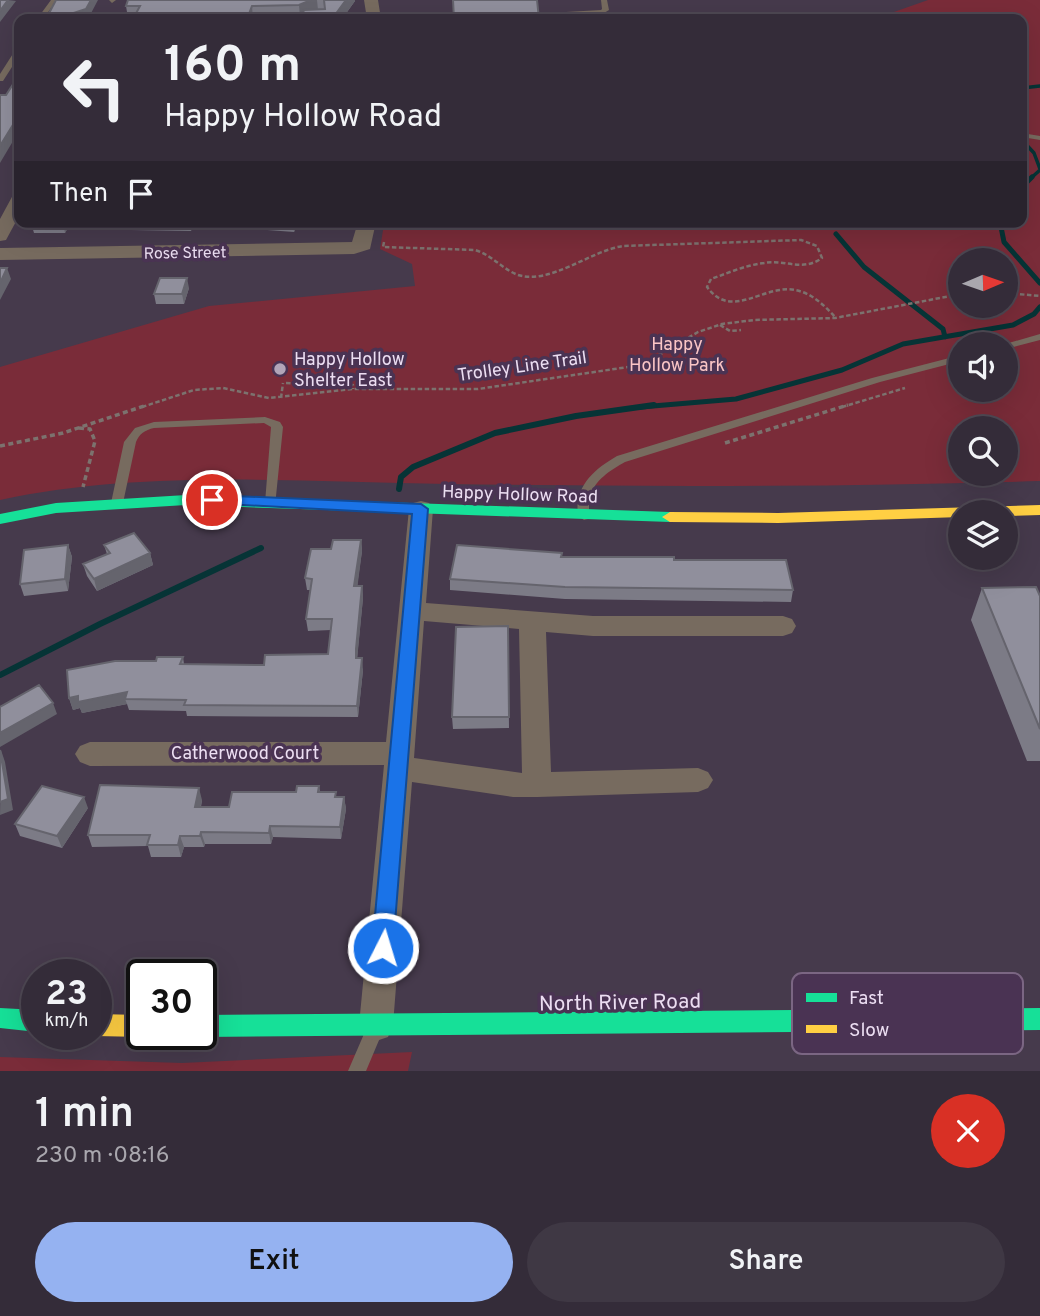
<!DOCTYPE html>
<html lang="en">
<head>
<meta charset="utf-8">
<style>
  :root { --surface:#342c39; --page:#3f3844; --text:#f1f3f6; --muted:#a9a7ae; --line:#4e4853; --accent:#95b2f1 }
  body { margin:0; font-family:Overpass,sans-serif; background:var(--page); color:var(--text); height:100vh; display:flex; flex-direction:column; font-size:26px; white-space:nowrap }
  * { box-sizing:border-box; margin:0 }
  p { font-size:23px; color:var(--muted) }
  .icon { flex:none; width:38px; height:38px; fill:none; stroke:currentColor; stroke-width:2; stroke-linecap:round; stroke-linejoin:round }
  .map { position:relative; height:1071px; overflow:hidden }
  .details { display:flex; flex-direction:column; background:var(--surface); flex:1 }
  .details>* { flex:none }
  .banner { position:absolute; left:14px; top:14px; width:1013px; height:214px; border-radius:14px; box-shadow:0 7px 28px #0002,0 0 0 2px var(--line); background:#342c39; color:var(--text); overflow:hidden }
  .needle { width:46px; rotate:88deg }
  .buttons { position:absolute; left:948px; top:248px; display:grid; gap:14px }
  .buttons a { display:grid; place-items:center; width:70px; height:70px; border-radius:50%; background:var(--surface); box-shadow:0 7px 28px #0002,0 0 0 2px var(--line); font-size:35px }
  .speed { position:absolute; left:21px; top:959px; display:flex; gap:14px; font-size:35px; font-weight:700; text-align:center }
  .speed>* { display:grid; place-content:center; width:91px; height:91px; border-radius:50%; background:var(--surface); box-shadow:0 7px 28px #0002,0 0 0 2px var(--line); line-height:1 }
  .speed small { font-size:18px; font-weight:400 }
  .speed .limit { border:4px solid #111; border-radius:10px; background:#fff; color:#111 }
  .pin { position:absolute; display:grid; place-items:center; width:60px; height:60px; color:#fff; margin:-30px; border:4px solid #fff; border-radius:50%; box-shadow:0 2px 7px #0007 }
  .me { position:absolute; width:77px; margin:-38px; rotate:5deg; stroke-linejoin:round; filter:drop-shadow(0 0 5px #0008) }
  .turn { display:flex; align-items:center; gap:24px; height:147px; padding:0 35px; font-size:32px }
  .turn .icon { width:91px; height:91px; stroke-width:2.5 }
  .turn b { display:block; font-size:49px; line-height:60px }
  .then { display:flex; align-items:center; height:66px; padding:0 35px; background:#0003; gap:14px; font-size:26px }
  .round { display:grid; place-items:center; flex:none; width:74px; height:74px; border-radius:37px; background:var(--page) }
  .summary { display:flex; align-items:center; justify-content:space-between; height:119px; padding:0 35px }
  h1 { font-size:42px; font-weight:600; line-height:52px }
  .action { display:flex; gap:14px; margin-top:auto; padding:14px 35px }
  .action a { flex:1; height:80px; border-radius:42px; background:var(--accent); color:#111; font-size:28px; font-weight:600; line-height:80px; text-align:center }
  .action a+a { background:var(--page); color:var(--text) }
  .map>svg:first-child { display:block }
</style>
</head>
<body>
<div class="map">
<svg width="1040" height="1071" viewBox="0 0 1040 1071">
  <rect width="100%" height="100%" fill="#463a4c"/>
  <path fill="#7a2c39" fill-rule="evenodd" d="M928,0H1040V481C843,487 646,487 448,484C300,482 146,469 0,500V367L209,306L415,286L412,264L380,249L384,224L1022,222V19H874ZM961,261H1006V306H961ZM961,345H1006V390H961ZM961,429H1006V474H961Z
    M412,1052L408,1071H0V1057L182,1063Z"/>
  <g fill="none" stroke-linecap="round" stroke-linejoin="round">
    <path stroke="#063436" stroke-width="3.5" d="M1022,88L1040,86
      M1022,128V140L1034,153L1040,169
      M1030,179L1040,170"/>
    <path stroke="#063436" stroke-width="5" d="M1022,187L1032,177
      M1000,222L1004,242L1040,283
      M836,234L864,267L943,329L945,337
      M641,407L736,399L842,370L903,344L1013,325L1034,314L1040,307"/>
    <path stroke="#063436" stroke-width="6" d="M399,489L401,477L413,467L495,433L576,416L654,405
      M0,675L100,624L261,548"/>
    <path stroke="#7c726e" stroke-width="2.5" stroke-dasharray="4.5 2.5" stroke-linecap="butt" d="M384,242L383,247L475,250C492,255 502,269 518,275C550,285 590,251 623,246L801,240L817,246L822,258C803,272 784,259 764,263C746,265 728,273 711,279L707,287C732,321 763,284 795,290C812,293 825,306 836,318
      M1006,293L1040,296
      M720,325L730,331L741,330
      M286,383L353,385V389
      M281,398L283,383
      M142,407L194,390L223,388L269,398L353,389H478L642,365L698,332L722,324L754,320L835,318L961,294
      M842,407L905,388"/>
    <path stroke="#7c726e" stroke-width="3.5" stroke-dasharray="5 3.5" stroke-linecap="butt" d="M79,428L90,429L95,441L83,487
      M725,443L848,405
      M0,446L63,433L147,405"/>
    <path fill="#776b5f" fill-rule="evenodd" d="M51,0H57L43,19H37Z
      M109,0H116L112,3Z
      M601,0H607L609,10L604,13L566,16L563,14L566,12L601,10L602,9Z
      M16,49H19V56L3,81H0V74Z
      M1022,133L1040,136V140L1022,137Z
      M1040,334V340L1006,349V345H1002Z
      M961,355V361L880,382L625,462C611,470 594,480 590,497C588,504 590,512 588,519L584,520L578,516C574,487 593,470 617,456L872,378Z
      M265,417L280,422L283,427L275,506H267L265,503L271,427L264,423L154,428C145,430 139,434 136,442L123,503L117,507L111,503L124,442L135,428L154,422Z
      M373,1025L379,1027L382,1033L366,1071H348L367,1027Z"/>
    <path fill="#776b5f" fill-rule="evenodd" d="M364,0H378L381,19H367Z
      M19,194V216L6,240L0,241V219L13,195Z
      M358,222H376L370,249L354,254L0,260V248L352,242Z
      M421,501L429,503L433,509L426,603L593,616H783L792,619L796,626L792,633L783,636H593L546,632L551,772L698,768L708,772L713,780L708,788L698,792L537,797H513L412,782L393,1025L388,1037L376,1041L364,1037L359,1025L384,765L90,766L80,762L75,754L80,746L90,742H386L409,509L413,503ZM424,621L519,629L522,773L414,758Z"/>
    <path fill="#16e098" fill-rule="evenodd" d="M186,495L670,512L678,517L670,522L186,505L56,513L0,524V514L56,503Z
      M0,1008L37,1010V1032L0,1028Z
      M1040,1008V1030L201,1037L195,1034H201V1015Z"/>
    <path fill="#ffcf43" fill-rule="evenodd" d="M1040,505V515L1006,516V513H961V517L778,523L670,522L662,517L670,512L778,513Z
      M96,1014L142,1015V1034H148L142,1037L96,1036L93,1034H96Z"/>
  </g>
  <path fill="#7c7b86" d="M128,0H355V1L342,19H301L302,17L254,18L253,19H133L134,18H128L126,6Z
    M71,222L65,233H34L31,223Z
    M129,222H194L191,231L131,230Z
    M253,222H299L294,232L254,229Z
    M189,288L184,304H156L154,294Z
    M361,540L362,551L357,586H362L363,598L357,658L363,670L358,717L187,716L186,711L129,710L127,704L82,713L80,708L73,710L69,698L156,661L183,657L184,664L264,665L328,654L331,630L308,631L306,619L310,590H307L305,578L331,549Z
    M68,545L72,557L68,591L24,596L20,584Z
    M104,545L150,553L153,565L97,591L87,576L83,564L107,554Z
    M561,557L674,560L793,590L791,602L565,599L450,590V579Z
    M982,588L1040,596V761H1027L971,620Z
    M508,626L509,728L453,729L452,717Z
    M319,786L320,792H336V797H344L346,809L341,839L273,837L271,844H205L204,847H184L181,857H151L148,846L92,847L88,835L202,800L201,807H229Z
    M88,808L62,848L20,836L15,824Z"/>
  <path fill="#65646d" d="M8,0L16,1L0,22V11Z
    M91,0H98L88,19H65L67,15Z
    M311,0H317L318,10L300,17L299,5Z
    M346,0H355V1L342,19H332Z
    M252,6L253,19H247Z
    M19,115V131L0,163V146Z
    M63,222H71L65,233L63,223Z
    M190,222H194L191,231Z
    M293,222H299L294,232Z
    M7,268L11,279L0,300V283Z
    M187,278L189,288L184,304L182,294Z
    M361,540L362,551L356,598L354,586Z
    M68,545L72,557L68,591L65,579Z
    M150,553L153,565L97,591L94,579Z
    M362,586L363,598L357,661V670L356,649Z
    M362,658L363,670L358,717L357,706Z
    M127,692L125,699L127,704L82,713L80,708L73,710L69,698Z
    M53,703L57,714L0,747V733Z
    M1,750L5,762L13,810L0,815Z
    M199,788L202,800L198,818L195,807Z
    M84,797L88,808L62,848L57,836Z
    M344,797L346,809L341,839L340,827Z
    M270,826L273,837L271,844L269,833Z
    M201,832L205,844L204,847L200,836Z
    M180,836L184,847L181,857L178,845Z"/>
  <path fill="#908f9c" stroke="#65646d" stroke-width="2" d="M0,0H8L0,11Z
    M56,0H91L86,9L67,15L65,19H46Z
    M128,0H311L299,5L252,6L247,19H133L140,6H126Z
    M324,0H346L332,19H301L304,10L325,9Z
    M453,0H537L539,19H454Z
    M19,75V115L0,146V95H6Z
    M32,222H63L31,223Z
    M0,268H7L0,283Z
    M160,278H187L182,294H154Z
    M134,533L150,553L94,579L83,564L110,553L104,545Z
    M333,540H361L354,586H362L356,649V658H362L357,706L184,705L186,700L125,699L127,692L78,702V696L69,698L67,670L115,661H156L157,657H183L180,664L264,665L265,655L328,654L332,619H306L312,579L305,578L311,549H331Z
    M68,545L65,579L20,584L24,550Z
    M457,545L562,553L561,557H674V560H786L793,590L565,587L450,579Z
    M1036,587L1040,596V729L982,588Z
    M508,626L509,717H452L456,627Z
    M39,685L53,703L0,733V707Z
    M0,750L8,799L0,802Z
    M100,785L199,788L195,807H229L232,792H296L297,786H319L318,792H336L335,797H344L340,827L270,826L269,833L201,832L200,836H180L178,845H147L150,835H88Z
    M42,786L84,797L57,836L15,824Z"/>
  <path fill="#1a73e8" stroke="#114b97" stroke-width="2" d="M212,495L421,504L428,509L393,948L390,955L383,958L375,955L372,948L412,514L206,503L204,500Z"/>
  <circle fill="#b2a5b8" stroke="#4a3353" stroke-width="2.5" cx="280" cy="369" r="7"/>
  <g text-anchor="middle" stroke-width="7" stroke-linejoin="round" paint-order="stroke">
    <g font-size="16" fill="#ecdef2" stroke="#4a3353">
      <text transform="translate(185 252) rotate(-1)" y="6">Rose Street</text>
    </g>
    <g font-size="18" fill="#fac5c6" stroke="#4a3353">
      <text x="677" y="350">Happy<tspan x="677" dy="21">Hollow Park</tspan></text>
    </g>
    <g font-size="18" fill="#ecdef2" stroke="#4a3353" text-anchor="start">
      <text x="294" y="365">Happy Hollow<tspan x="294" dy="21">Shelter East</tspan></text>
    </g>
    <g font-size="18" fill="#ecdef2" stroke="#4a3353">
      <text transform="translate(522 366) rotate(-8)" y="6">Trolley Line Trail</text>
      <text transform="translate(520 494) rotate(2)" y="6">Happy Hollow Road</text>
      <text x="245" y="759">Catherwood Court</text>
    </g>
    <g font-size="21" fill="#ecdef2" stroke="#4a3353">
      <text transform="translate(620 1002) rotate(-1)" y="7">North River Road</text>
    </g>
  </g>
  <rect x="792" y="973" width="231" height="81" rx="10" fill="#4a3353" stroke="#7b6683" stroke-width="2"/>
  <rect x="806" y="993" width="31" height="9" fill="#16e098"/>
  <rect x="806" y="1025" width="31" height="8" fill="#ffcf43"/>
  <g font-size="19" fill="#ecdef2">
    <text x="849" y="1004">Fast</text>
    <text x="849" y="1036">Slow</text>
  </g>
</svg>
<div class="buttons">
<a><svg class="needle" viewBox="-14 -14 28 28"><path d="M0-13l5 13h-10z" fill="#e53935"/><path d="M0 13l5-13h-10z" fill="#a9a7ae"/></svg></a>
<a><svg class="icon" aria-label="sound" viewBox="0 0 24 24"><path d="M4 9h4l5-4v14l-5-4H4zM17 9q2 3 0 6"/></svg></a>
<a><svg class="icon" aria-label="search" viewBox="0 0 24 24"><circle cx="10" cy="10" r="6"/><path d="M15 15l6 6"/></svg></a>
<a><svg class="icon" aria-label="layers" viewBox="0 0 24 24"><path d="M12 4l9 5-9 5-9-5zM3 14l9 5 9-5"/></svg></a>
</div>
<div class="speed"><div>23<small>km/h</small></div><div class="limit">30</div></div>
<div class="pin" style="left:212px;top:500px;background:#d93025"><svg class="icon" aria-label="arrive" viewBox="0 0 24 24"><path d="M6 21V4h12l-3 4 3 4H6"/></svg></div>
<svg class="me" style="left:383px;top:948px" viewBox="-20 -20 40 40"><circle r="17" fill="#1a73e8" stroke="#fff" stroke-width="3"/><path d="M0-11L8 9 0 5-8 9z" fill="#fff"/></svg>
<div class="banner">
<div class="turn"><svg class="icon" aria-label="left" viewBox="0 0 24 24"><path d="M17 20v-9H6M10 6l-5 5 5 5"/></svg><div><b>160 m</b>Happy Hollow Road</div></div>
<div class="then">Then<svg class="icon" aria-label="arrive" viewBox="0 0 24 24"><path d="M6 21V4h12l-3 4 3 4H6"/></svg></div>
</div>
</div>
<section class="details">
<div class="summary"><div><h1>1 min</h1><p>230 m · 08:16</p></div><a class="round" style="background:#d93025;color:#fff"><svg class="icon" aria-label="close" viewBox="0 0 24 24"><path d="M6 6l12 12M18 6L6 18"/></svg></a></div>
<div class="action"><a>Exit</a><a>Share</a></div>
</section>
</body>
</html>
